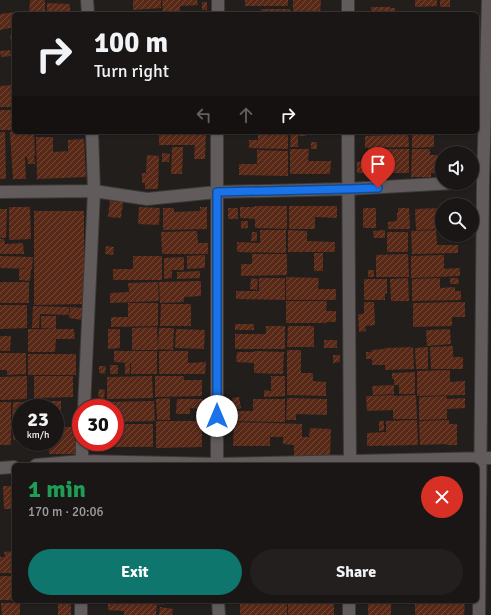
<!DOCTYPE html>
<html lang="en">
<head>
<meta charset="utf-8">
<style>
  :root { --surface:#1a1615; --page:#231f1e; --text:#f1f3f6; --muted:#9f9fa0; --line:#383534; --accent:#0f766e }
  body { margin:0; font-family:Signika,sans-serif; background:var(--page); color:var(--text); height:100vh; display:flex; flex-direction:column; font-size:15px; white-space:nowrap }
  * { box-sizing:border-box; margin:0 }
  p { font-size:13px; color:var(--muted) }
  .icon { flex:none; width:22px; height:22px; fill:none; stroke:currentColor; stroke-width:2; stroke-linecap:round; stroke-linejoin:round }
  .map { position:relative; flex:1; overflow:hidden }
  .panel { position:absolute; left:12px; top:463px; width:467px; height:140px; display:flex; flex-direction:column; background:var(--surface); border-radius:6px; box-shadow:0 1px 3px #0004,0 0 0 1px var(--line) }
  .panel>* { flex:none }
  .banner { position:absolute; left:12px; top:12px; width:467px; height:122px; border-radius:6px; box-shadow:0 1px 3px #0004,0 0 0 1px var(--line); background:#1a1615; color:var(--text); overflow:hidden }
  .fabs { position:absolute; left:435px; top:146px; display:grid; gap:8px }
  .fabs a { display:grid; place-items:center; width:44px; height:44px; border-radius:50%; background:var(--surface); box-shadow:0 1px 3px #0004,0 0 0 1px var(--line); font-size:20px }
  .speed { position:absolute; left:12px; top:399px; display:flex; gap:8px; font-size:20px; font-weight:700; text-align:center }
  .speed>* { display:grid; place-content:center; width:52px; height:52px; border-radius:50%; background:var(--surface); box-shadow:0 1px 3px #0004,0 0 0 1px var(--line); line-height:1 }
  .speed small { font-size:10px; font-weight:400 }
  .speed .limit { border:6px solid #d22; background:#fff; color:#111 }
  .pin { position:absolute; display:grid; place-items:center; width:34px; height:34px; color:#fff; margin:-41px -17px; border-radius:50% 50% 50% 0; rotate:-45deg; box-shadow:0 0 4px #0007 }
  .pin .icon { rotate:45deg }
  .me { position:absolute; width:44px; margin:-22px; rotate:0deg; stroke-linejoin:round; filter:drop-shadow(0 0 3px #0008) }
  .turn { display:flex; align-items:center; gap:14px; height:84px; padding:0 16px; font-size:18px }
  .turn .icon { width:52px; height:52px; stroke-width:2.5 }
  .turn b { display:block; font-size:28px; line-height:34px }
  .lanes { display:flex; align-items:center; height:38px; padding:0 16px; background:#0003; justify-content:center; gap:20px; direction:ltr }
  .lanes .off { opacity:.35 }
  .round { display:grid; place-items:center; flex:none; width:42px; height:42px; border-radius:21px; background:var(--page) }
  .head { display:flex; align-items:center; justify-content:space-between; height:68px; padding:0 16px }
  h1 { font-size:24px; font-weight:800; line-height:30px; color:#1e9e55 }
  .button { display:flex; gap:8px; margin-top:auto; padding:8px 16px }
  .button a { flex:1; height:46px; border-radius:24px; background:var(--accent); color:#fff; font-size:16px; font-weight:800; line-height:46px; text-align:center }
  .button a+a { background:var(--page); color:var(--text) }
  .map>svg:first-child { display:block }
</style>
</head>
<body>
<div class="map">
<svg width="491" height="615" viewBox="0 0 491 615">
  <defs>
    <pattern id="building-hatch" width="6" height="6" patternUnits="userSpaceOnUse"><rect width="6" height="6" fill="#592918"/><path d="M-1 1l2-2M0 6l6-6M5 7l2-2" fill="none" stroke="#71483a"/></pattern>
  </defs>
  <rect width="100%" height="100%" fill="#221e1c"/>
  <path fill="url(#building-hatch)" d="M30,0H45V14H29Z
    M133,0H161V8L133,10Z
    M162,0H197L198,5L180,6V14H163Z
    M245,0H288V6H245Z
    M293,0H321L320,14H293Z
    M415,0H437V6L415,7Z
    M440,0H450V7H440Z
    M202,2H207V10H202Z
    M47,3L70,4V13H47Z
    M371,7H390V8H395L396,14H371Z
    M261,9H290V14H261Z
    M24,11V14H14V27L0,30V14Z
    M10,35H14V50H12Z
    M10,50L11,56L1,57L0,51Z
    M12,81H14V107H0V86L12,85Z
    M0,110H14V130H0Z
    M0,132H5L6,179H0Z
    M10,132H34L35,156H34L35,164H28L27,157H25L26,179H13Z
    M159,132H206L205,159H194L195,145H159Z
    M258,132H288V149L249,148V140H258Z
    M291,132H306V136H298V147H290Z
    M393,132H408L409,147L365,148V136L394,135Z
    M412,132H434V147L412,148Z
    M36,137H53V152L68,151V140L84,139L86,177L37,179Z
    M311,142H317V149H311Z
    M172,147H183L182,174H171Z
    M290,149H309L308,161H331L330,174H290Z
    M375,149H409V173H357V162L375,161Z
    M412,149H430V155H442V172L431,173V177H411Z
    M257,150L288,151V176L239,175V164H257Z
    M162,153L170,154L169,162H162Z
    M147,155L159,156L158,189H145V183H142V173H146Z
    M110,201L123,202L121,218L108,217Z
    M255,206H287V229L255,228V219L240,218V207H255Z
    M289,206H337V218L315,217V229H289Z
    M9,207H30L31,239L9,240Z
    M139,207L160,208L159,225L138,224Z
    M200,207H207V229L163,230V208H174V212L200,211Z
    M228,208H238V219H228Z
    M363,208H376V228H363Z
    M398,208H409L410,229H388V222L397,221V213H398Z
    M442,208V229L416,230L415,209Z
    M0,209H7L6,238H0Z
    M34,211H84V304L34,305V269H35H34Z
    M241,221H248V228L241,229Z
    M260,230H286V253L237,252V242L260,243Z
    M288,230L307,231V241L335,242V252H288Z
    M385,230V238H374L373,231Z
    M436,230L437,245H458V253L412,254L411,231Z
    M197,231L198,243H208V254H162L161,232Z
    M252,232H257V241H251Z
    M387,232H408V252H387Z
    M0,239H4L5,244L23,243L24,254H0Z
    M106,246L114,247L113,255L105,254Z
    M314,253H323V271H314Z
    M252,254H287V275L241,276V264H252Z
    M408,254L409,277H376V255Z
    M205,255V268L187,269V256Z
    M444,255V269L460,268V276L411,278V256Z
    M0,256L33,257L32,269L0,268Z
    M133,256H162V280H113V269H133Z
    M184,257V270H172V278L164,279V258Z
    M19,269H31L30,281L19,280Z
    M368,270H374V277H368Z
    M200,271V278L177,279V272Z
    M286,277L319,278L318,289H336V300H286Z
    M251,278L258,279L257,290L250,289Z
    M259,278H285V300L236,299V291H259Z
    M408,278L409,301H391L390,279Z
    M440,278V288L455,287V291H461V300L412,301V279Z
    M450,278H458L459,284H450Z
    M364,279H387V294L385,293V300H364Z
    M201,281V296L184,297V302L160,303L159,282Z
    M0,282H29V303H0Z
    M158,282L159,301L110,303V293L129,292L128,283Z
    M286,301H327L326,311H336V322H326V323H286Z
    M364,302H374L375,325L365,326L366,331L359,332L358,314H364Z
    M465,302V317H452V326L413,327V303Z
    M128,303H158V326L111,327V317H128Z
    M161,304H191V326H160Z
    M0,305H27V328L0,329Z
    M33,306L69,307V315L40,314L39,328H32Z
    M70,307L83,308L82,320L69,318Z
    M41,316H56V329L41,328Z
    M235,324H254V330H235Z
    M266,326H285V349H235V334H266Z
    M288,326H314V347H287Z
    M157,327L158,350H132V328Z
    M159,328H174L173,350L158,349Z
    M28,329H74L75,339H56L55,352H28Z
    M108,329H120V348L108,349Z
    M176,329L205,330L204,349L175,348Z
    M450,329L451,344L427,346L426,330Z
    M0,336H11L10,351H0Z
    M324,340H337V348H324Z
    M453,346V357H463V369H431L430,347Z
    M413,347L414,369L385,370V365H372V359H366V352H372L371,350L384,349V348Z
    M428,347V369H416L415,348Z
    M287,350H301V373H313V381L326,382V396L287,395Z
    M114,351H157V374H131V363L114,362Z
    M159,351H188V363L206,362L205,374H159Z
    M255,351L284,352L283,374L254,373V363L236,362L237,352H254Z
    M0,353H26V374L7,375V370H0Z
    M28,354H76V375H28Z
    M333,355H340V362L333,363Z
    M125,363H130V374H125Z
    M110,365H118V374H110Z
    M99,366H106L105,374L99,373Z
    M450,370V382L465,381V395L417,396V371Z
    M415,372V394H399V385H394V379H392V373Z
    M27,376V399L0,400V377Z
    M34,376H73V397L34,398Z
    M152,376L153,398L107,399V377Z
    M155,376H184V380H202V396L155,397Z
    M271,376H285V396L264,397V390L271,391Z
    M394,385V394L373,395L372,386Z
    M99,389L105,390L104,398L98,397Z
    M394,395V396L416,395L417,419H393V410L367,411L366,396Z
    M446,396L447,399L465,398V408L447,409V419L419,420V397Z
    M239,397L241,408L234,410L232,398Z
    M97,398H105V408H96Z
    M170,398V420H157L156,399Z
    M287,398L327,399V415L296,414V420H286Z
    M177,399H203V409L190,408V414H176Z
    M253,399H285V422L235,421V411H253Z
    M27,401H61V422H55V408H27Z
    M154,401L155,421L115,422V408H110V402Z
    M0,402H11V445H0Z
    M13,402H24V408H21V422H12Z
    M233,409L234,420H226V410Z
    M417,420L418,445L367,446V433L386,432V421Z
    M449,420V424H457V445H447V444L420,445L419,421Z
    M156,421H202V447L156,448Z
    M379,421H384V430L379,431Z
    M234,422L302,424V437H309L310,428L331,429L330,457L294,456V445L283,444V437H270V446H233Z
    M13,423H21V440H13Z
    M115,424H153V447H98V442H115Z
    M55,427H75V454H49V447H25V442H55Z
    M3,486H14V509H4Z
    M14,551V573H0V557H5L4,552Z
    M0,576H14V600H0Z
    M58,601H71V615H58Z
    M108,601H157L156,615H124V611L108,610Z
    M158,601H173V603L158,605Z
    M240,601H287V615H240Z
    M288,601H334V615H288Z
    M368,601H391V615H368Z
    M415,601H465L464,615H415Z
    M1,603H20V615H2Z
    M160,607L173,609L172,615H159Z"/>
  <g fill="none" stroke-linecap="round" stroke-linejoin="round">
    <g stroke="#3c3938" stroke-width="14">
      <path id="minor" d="M87,0L88,14
        M348,0V14
        M218,14V0
        M217,132V465
        M348,132L350,465
        M0,192L94,191L147,199L217,192L348,189L454,183
        M84,408L94,191L92,132
        M36,465L82,461L217,464L491,458
        M82,465V442
        M0,468L14,467
        M218,601L219,615
        M81,615V601
        M349,615V601
        M479,615L483,181L488,0"/>
    </g>
    <use href="#minor" stroke="#615c5b" stroke-width="12"/>
  </g>
  <g fill="none" stroke-linecap="round" stroke-linejoin="round">
    <g stroke="#114b97" stroke-width="10">
      <path id="route" d="M217,416V192L348,189L378,188"/>
    </g>
    <use href="#route" stroke="#1a73e8" stroke-width="7"/>
  </g>
</svg>
<div class="fabs">
<a><svg class="icon" aria-label="sound" viewBox="0 0 24 24"><path d="M4 9h4l5-4v14l-5-4H4zM17 9q2 3 0 6"/></svg></a>
<a><svg class="icon" aria-label="search" viewBox="0 0 24 24"><circle cx="10" cy="10" r="6"/><path d="M15 15l6 6"/></svg></a>
</div>
<div class="speed"><div>23<small>km/h</small></div><div class="limit">30</div></div>
<div class="pin" style="left:378px;top:188px;background:#d93025"><svg class="icon" aria-label="arrive" viewBox="0 0 24 24"><path d="M6 21V4h12l-3 4 3 4H6"/></svg></div>
<svg class="me" style="left:217px;top:416px" viewBox="-20 -20 40 40"><circle r="19" fill="#fff"/><path d="M0-13L10 11 0 6-10 11z" fill="#1a73e8"/></svg>
<div class="banner">
<div class="turn"><svg class="icon" aria-label="right" viewBox="0 0 24 24"><path d="M7 20v-9h11M14 6l5 5-5 5"/></svg><div><b>100 m</b>Turn right</div></div>
<div class="lanes"><svg class="icon off" aria-label="left" viewBox="0 0 24 24"><path d="M17 20v-9H6M10 6l-5 5 5 5"/></svg><svg class="icon off" aria-label="ahead" viewBox="0 0 24 24"><path d="M12 20V5M6 11l6-6 6 6"/></svg><svg class="icon" aria-label="right" viewBox="0 0 24 24"><path d="M7 20v-9h11M14 6l5 5-5 5"/></svg></div>
</div>
<section class="panel">
<div class="head"><div><h1>1 min</h1><p>170 m · 20:06</p></div><a class="round" style="background:#d93025;color:#fff"><svg class="icon" aria-label="close" viewBox="0 0 24 24"><path d="M6 6l12 12M18 6L6 18"/></svg></a></div>
<div class="button"><a>Exit</a><a>Share</a></div>
</section>
</div>
</body>
</html>
